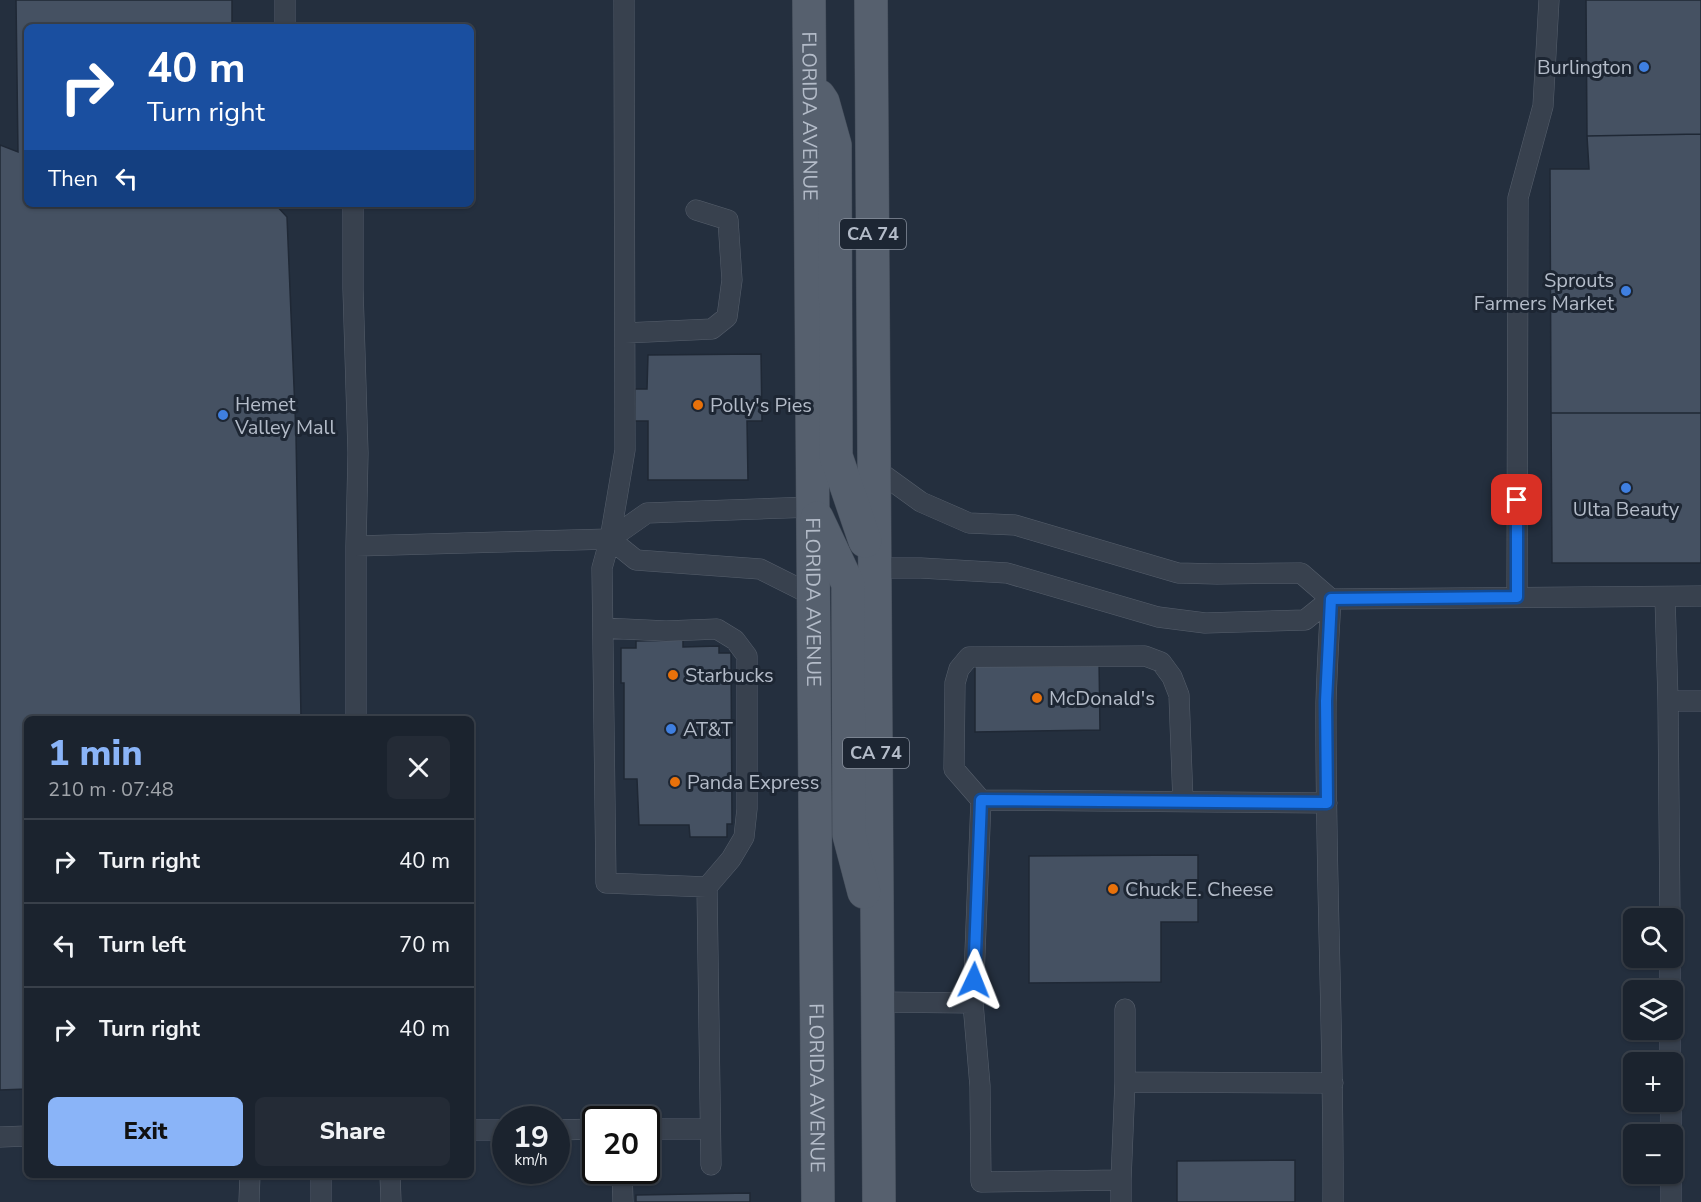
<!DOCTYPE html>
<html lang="en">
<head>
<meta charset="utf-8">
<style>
  :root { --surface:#1b232e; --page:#242b36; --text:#f1f3f6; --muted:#a0a4aa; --line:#39404a; --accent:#8ab4f8 }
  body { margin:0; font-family:"Nunito Sans",sans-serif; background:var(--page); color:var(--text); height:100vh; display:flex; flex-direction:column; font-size:22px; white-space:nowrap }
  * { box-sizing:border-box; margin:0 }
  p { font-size:20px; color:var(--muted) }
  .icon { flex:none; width:33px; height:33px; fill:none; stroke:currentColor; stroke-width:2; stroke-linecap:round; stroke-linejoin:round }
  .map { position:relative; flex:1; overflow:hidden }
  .details { position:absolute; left:24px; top:716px; width:450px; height:462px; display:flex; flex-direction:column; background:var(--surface); border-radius:9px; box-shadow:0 2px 4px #0004,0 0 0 2px var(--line) }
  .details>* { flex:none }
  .guide { position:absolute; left:24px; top:24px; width:450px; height:183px; border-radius:9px; box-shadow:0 2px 4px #0004,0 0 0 2px var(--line); background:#1a4fa0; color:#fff; overflow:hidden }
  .tools { position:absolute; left:1623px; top:908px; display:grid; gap:12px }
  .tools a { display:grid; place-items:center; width:60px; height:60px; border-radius:9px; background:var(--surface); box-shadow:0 2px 4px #0004,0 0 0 2px var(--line); font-size:30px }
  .speed { position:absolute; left:492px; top:1106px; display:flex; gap:12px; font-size:30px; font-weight:700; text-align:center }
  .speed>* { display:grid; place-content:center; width:78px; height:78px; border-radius:50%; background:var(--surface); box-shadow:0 2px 4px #0004,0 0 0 2px var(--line); line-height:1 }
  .speed small { font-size:15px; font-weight:400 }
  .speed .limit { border:3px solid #111; border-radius:9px; background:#fff; color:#111 }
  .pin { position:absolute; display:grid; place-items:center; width:51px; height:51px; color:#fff; margin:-26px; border-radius:12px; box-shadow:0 3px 9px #0006 }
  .me { position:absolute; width:66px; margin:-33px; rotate:2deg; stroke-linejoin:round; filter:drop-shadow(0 0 4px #0008) }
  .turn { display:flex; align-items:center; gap:21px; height:126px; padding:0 24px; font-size:27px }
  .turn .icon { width:78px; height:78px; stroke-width:2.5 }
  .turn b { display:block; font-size:42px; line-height:51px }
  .then { display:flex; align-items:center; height:57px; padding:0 24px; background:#0003; gap:12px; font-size:22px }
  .round { display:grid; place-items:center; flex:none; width:63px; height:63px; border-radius:9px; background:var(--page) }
  .overview { display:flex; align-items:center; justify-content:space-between; height:102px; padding:0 24px }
  h1 { font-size:36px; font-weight:800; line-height:45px; color:var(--accent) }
  .cta { display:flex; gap:12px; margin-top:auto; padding:12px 24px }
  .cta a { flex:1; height:69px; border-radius:9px; background:var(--accent); color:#111; font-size:24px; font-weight:800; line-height:69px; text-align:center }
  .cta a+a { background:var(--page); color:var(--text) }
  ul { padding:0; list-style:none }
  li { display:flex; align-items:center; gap:18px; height:84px; padding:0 24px; border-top:2px solid var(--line) }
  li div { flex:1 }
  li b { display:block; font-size:22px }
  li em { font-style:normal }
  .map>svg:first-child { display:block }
</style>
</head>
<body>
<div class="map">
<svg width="1701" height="1202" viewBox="0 0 1701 1202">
  <rect width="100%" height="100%" fill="#242f3e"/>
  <path fill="#455162" stroke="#1f2835" stroke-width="1.5" d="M16,0H232V27H27V204H275L287,217L296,435L301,718H27V1089L0,1090V145L18,152Z
    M1586,0H1701V134L1587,136Z
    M1701,134V413H1551L1550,169H1589L1587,136Z
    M761,354L762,421H747L748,480H648V421H635V389H647L648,355Z
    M1551,413H1701V563H1552Z
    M683,640V647L719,646V653H731L732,824H727V837H690L689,825H639L637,779H624V683H621V648H636V641Z
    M1099,659L1100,730L975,732V665Z
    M1198,855V922H1161V982L1029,983V856Z
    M1295,1160V1202H1177V1161Z
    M750,1193V1202H636V1195Z"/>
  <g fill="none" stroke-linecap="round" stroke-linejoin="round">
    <g stroke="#565f6c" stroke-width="21">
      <path id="lane" d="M285,0V27
        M624,0L625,450L610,539L602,568L606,883L707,887L711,1165
        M353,204V289L358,453L356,546V718
        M625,333L712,329L727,317L732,280L728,220L696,210
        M874,468L921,502L969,523L1015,525L1178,573L1217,574L1301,573L1331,599
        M610,539L636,560L760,569L814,596
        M356,546L610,539L647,513L813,507
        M874,568H921L1007,573L1158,617L1205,623L1305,620L1331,599L1701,596
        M1517,597L1518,198L1543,106L1549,0
        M1665,597L1668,701
        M1331,599C1329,634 1327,668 1326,703C1325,869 1334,1036 1333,1202
        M603,628L666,631L717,629L735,640L747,656V809L744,837L731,859L707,887
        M981,800L954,769L955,683L959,669L969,657L1145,656L1161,662L1172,677L1179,695L1183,802
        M1670,918L1668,701H1701
        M1670,957V990
        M877,1002L973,1003L980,1086L981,1182L1121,1180V1202
        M973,1003L981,800L1327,803
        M1125,1009V1082
        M1670,1029V1062
        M1671,1101V1134
        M646,1129H710
        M471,1130H506
        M556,1130L596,1129
        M0,1137L27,1136
        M622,1170L623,1202
        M1671,1173V1202
        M321,1174V1202
        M390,1174L391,1202
        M1121,1180L1125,1082L1333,1083
        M249,1202L250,1174"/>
    </g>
    <g stroke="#414a57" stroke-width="34">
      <g id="primary">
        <path id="s1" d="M809,0L818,1202"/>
        <path d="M871,0L879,1202"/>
        <path d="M819,96L823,102L835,145L836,456L865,541"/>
        <path d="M817,518L848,584L849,835L864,892"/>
      </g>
    </g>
    <use href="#lane" stroke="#38414e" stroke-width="20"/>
    <use href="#primary" stroke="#56606e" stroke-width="33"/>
  </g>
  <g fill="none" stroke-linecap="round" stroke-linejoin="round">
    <g stroke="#114b97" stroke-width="15">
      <path id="route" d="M974,980L981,800L1327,803L1326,701L1331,599L1517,597V500"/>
    </g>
    <use href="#route" stroke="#1a73e8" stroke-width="10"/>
  </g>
  <g fill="#3f7fe0" stroke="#1d2633" stroke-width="2">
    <circle cx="1644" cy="67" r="6"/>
    <circle cx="1626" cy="291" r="6"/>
    <circle cx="223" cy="415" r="6"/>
    <circle cx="1626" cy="488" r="6"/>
    <circle cx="671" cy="729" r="6"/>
  </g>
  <g fill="#e8710a" stroke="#1d2633" stroke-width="2">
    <circle cx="698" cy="405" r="6"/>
    <circle cx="673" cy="675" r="6"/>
    <circle cx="1037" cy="698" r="6"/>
    <circle cx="675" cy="782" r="6"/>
    <circle cx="1113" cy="889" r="6"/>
  </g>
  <g text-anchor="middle" stroke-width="6" stroke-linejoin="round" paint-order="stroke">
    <g fill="#1d2633" stroke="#878f9c" stroke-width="1.5">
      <rect x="840" y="219" width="66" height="30" rx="4.5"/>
      <rect x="843" y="738" width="66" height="30" rx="4.5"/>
    </g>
    <g font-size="18" font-weight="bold" fill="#b4bcc9">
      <text x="873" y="240">CA 74</text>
      <text x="876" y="759">CA 74</text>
    </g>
    <g font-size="20" fill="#b4bcc9" stroke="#1d2633" text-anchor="start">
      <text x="1632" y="74" text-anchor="end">Burlington</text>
      <text x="1614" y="287" text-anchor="end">Sprouts<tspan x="1614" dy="23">Farmers Market</tspan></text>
      <text x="235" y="411">Hemet<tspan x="235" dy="23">Valley Mall</tspan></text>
      <text x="710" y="412">Polly's Pies</text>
      <text x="1626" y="516" text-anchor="middle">Ulta Beauty</text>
      <text x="685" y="682">Starbucks</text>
      <text x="1049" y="705">McDonald's</text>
      <text x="683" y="736">AT&amp;T</text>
      <text x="687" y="789">Panda Express</text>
      <text x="1125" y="896">Chuck E. Cheese</text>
    </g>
    <g font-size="20" fill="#b4bcc9" stroke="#1d2633">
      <text dy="7" stroke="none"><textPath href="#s1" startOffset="116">FLORIDA AVENUE</textPath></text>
      <text dy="7" stroke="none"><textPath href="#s1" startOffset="602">FLORIDA AVENUE</textPath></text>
      <text dy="7" stroke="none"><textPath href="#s1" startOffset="1088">FLORIDA AVENUE</textPath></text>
    </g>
  </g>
</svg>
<div class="tools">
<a><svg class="icon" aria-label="search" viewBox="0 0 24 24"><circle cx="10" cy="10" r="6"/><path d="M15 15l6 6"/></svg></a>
<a><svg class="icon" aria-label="layers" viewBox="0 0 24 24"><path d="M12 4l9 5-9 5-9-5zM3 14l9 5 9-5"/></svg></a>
<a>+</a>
<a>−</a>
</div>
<div class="speed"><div>19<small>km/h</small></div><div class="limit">20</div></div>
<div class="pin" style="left:1517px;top:500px;background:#d93025"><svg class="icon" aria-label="arrive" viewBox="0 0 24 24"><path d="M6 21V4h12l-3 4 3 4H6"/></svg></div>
<svg class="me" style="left:974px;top:980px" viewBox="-20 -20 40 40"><path d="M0-17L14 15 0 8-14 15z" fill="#1a73e8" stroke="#fff" stroke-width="4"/></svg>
<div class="guide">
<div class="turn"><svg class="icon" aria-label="right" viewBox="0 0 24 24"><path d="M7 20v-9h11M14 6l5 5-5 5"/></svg><div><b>40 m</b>Turn right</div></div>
<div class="then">Then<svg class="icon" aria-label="left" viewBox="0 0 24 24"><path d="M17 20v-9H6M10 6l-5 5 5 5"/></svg></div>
</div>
<section class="details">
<div class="overview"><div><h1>1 min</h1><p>210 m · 07:48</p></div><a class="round"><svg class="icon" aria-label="close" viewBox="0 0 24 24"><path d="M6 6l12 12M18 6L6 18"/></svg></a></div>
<ul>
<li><svg class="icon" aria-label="right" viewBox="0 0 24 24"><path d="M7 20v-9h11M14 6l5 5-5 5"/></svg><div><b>Turn right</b></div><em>40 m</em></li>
<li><svg class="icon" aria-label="left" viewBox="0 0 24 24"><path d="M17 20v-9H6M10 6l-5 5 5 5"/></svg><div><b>Turn left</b></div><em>70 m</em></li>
<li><svg class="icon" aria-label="right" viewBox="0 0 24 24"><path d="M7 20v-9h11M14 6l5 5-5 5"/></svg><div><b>Turn right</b></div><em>40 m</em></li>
</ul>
<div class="cta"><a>Exit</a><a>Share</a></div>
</section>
</div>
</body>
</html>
